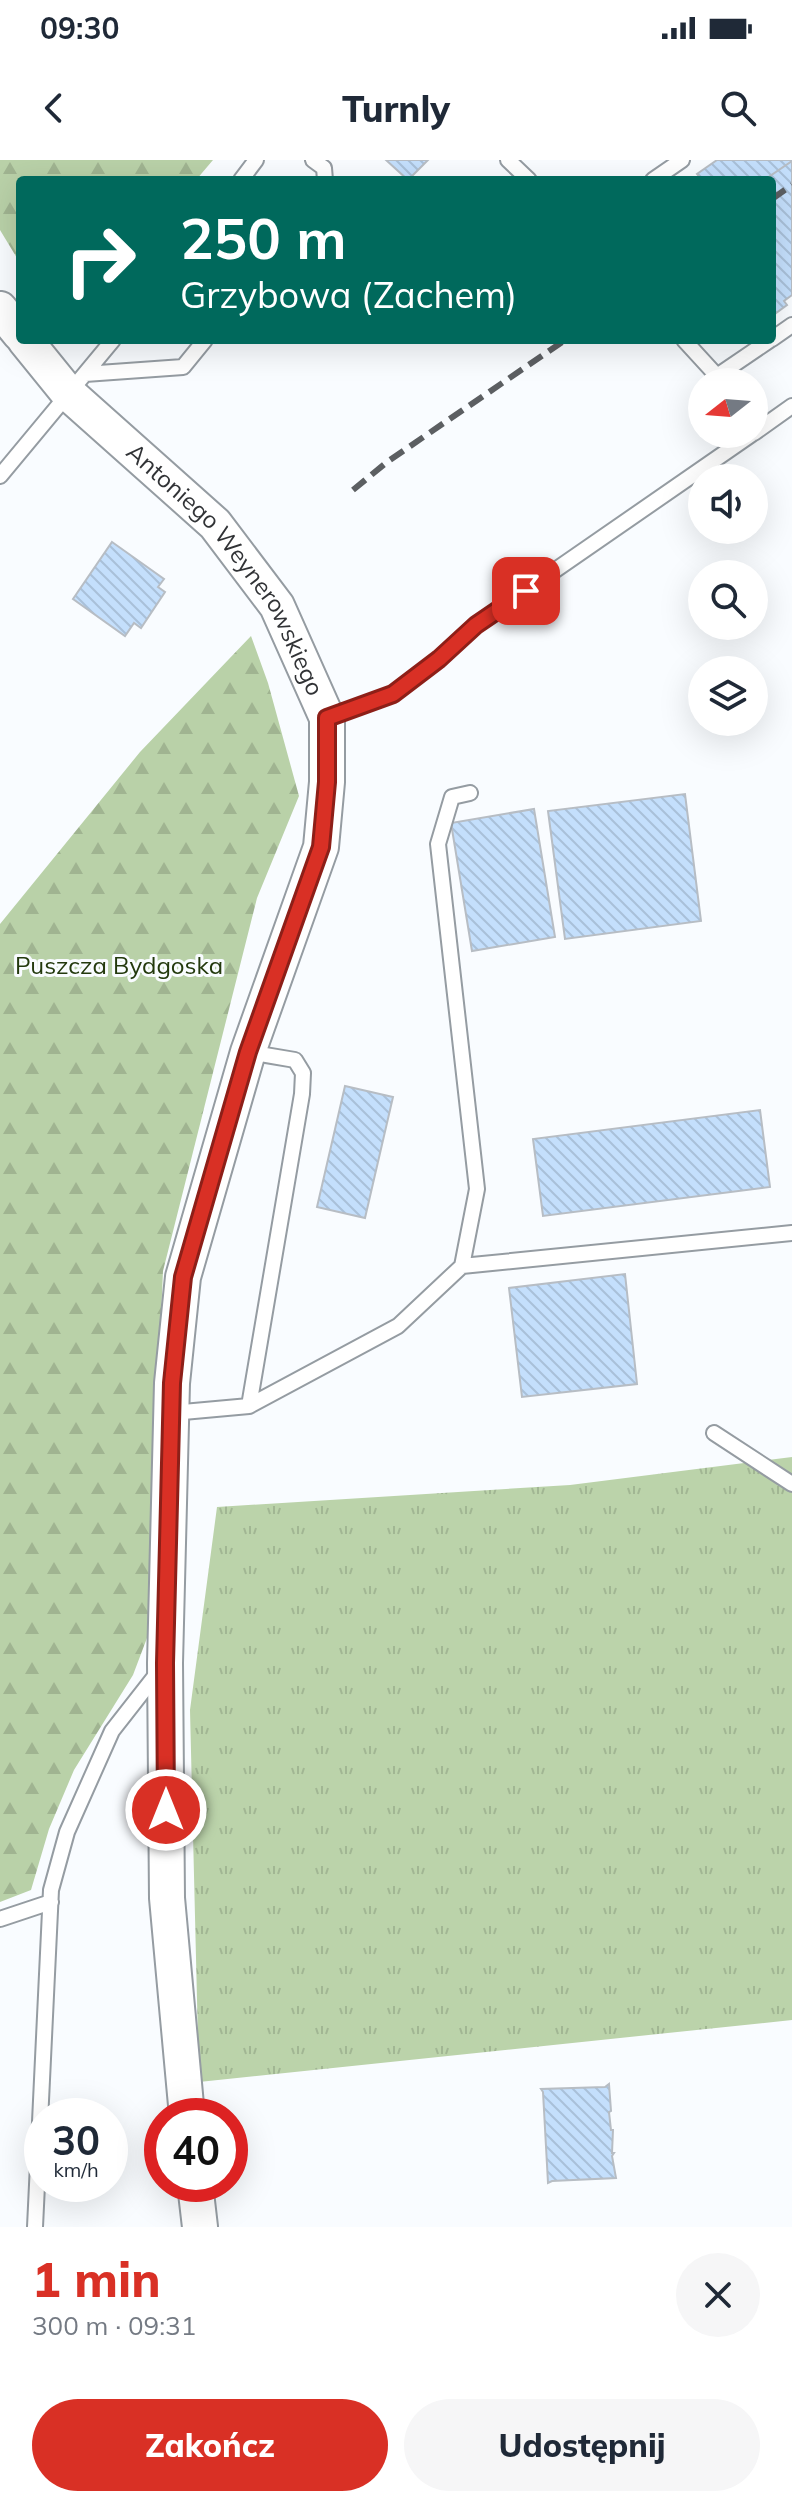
<!DOCTYPE html>
<html lang="pl">
<head>
<meta charset="utf-8">
<style>
  :root { --surface:#fff; --page:#f6f6f7; --text:#1f2937; --muted:#747a83; --accent:#d93025 }
  body { margin:0; font-family:Mulish,sans-serif; background:var(--page); color:var(--text); height:100vh; display:flex; flex-direction:column; font-size:30px; white-space:nowrap }
  * { box-sizing:border-box; margin:0 }
  p { font-size:26px; color:var(--muted) }
  .icon { flex:none; width:44px; height:44px; fill:none; stroke:currentColor; stroke-width:2; stroke-linecap:round; stroke-linejoin:round }
  .map { position:relative; height:2067px; overflow:hidden }
  .sheet { display:flex; flex-direction:column; background:var(--surface); flex:1 }
  .sheet>* { flex:none }
  .hud { position:absolute; left:16px; top:16px; width:760px; height:168px; border-radius:8px; box-shadow:0 8px 32px #0002; background:#00695c; color:#fff; overflow:hidden }
  .needle { width:52px; rotate:253deg }
  .buttons { position:absolute; left:688px; top:208px; display:grid; gap:16px }
  .buttons a { display:grid; place-items:center; width:80px; height:80px; border-radius:50%; background:var(--surface); box-shadow:0 8px 32px #0002; font-size:40px }
  .speed { position:absolute; left:24px; top:1938px; display:flex; gap:16px; font-size:40px; font-weight:700; text-align:center }
  .speed>* { display:grid; place-content:center; width:104px; height:104px; border-radius:50%; background:var(--surface); box-shadow:0 8px 32px #0002; line-height:1 }
  .speed small { font-size:20px; font-weight:400 }
  .speed .limit { border:12px solid #d22; background:#fff; color:#111 }
  .pin { position:absolute; display:grid; place-items:center; width:68px; height:68px; color:#fff; margin:-34px; border-radius:16px; box-shadow:0 4px 12px #0006 }
  .me { position:absolute; width:88px; margin:-44px; rotate:0deg; stroke-linejoin:round; filter:drop-shadow(0 0 6px #0008) }
  .turn { display:flex; align-items:center; gap:28px; height:168px; padding:0 32px; font-size:36px }
  .turn .icon { width:104px; height:104px; stroke-width:2.5 }
  .turn b { display:block; font-size:56px; line-height:68px }
  .round { display:grid; place-items:center; flex:none; width:84px; height:84px; border-radius:42px; background:var(--page) }
  .summary { display:flex; align-items:center; justify-content:space-between; height:136px; padding:0 32px }
  h1 { font-size:48px; font-weight:800; line-height:60px; color:var(--accent) }
  .primary-button { display:flex; gap:16px; margin-top:auto; padding:16px 32px }
  .primary-button a { flex:1; height:92px; border-radius:48px; background:var(--accent); color:#fff; font-size:32px; font-weight:800; line-height:92px; text-align:center }
  .primary-button a+a { background:var(--page); color:var(--text) }
  .status { display:flex; justify-content:space-between; align-items:center; height:56px; padding:0 40px; background:var(--surface); direction:ltr }
  .status svg { height:22px; fill:currentColor }
  header { display:flex; justify-content:space-between; align-items:center; height:104px; padding:0 32px; background:var(--surface); font-size:36px; font-weight:800 }
  .map>svg:first-child { display:block }
</style>
</head>
<body>
<div class="status"><b>09:30</b><svg viewBox="0 0 49 12"><path d="M0 12V9h3v3zM5 12V6h3v6zM10 12V3h3v9zM15 12V0h3v12zM26 1h20v11H26zM47 4h2v5h-2z"/></svg></div>
<header><svg class="icon" aria-label="back" viewBox="0 0 24 24"><path d="M15 5l-7 7 7 7"/></svg>Turnly<svg class="icon" aria-label="search" viewBox="0 0 24 24"><circle cx="10" cy="10" r="6"/><path d="M15 15l6 6"/></svg></header>
<div class="map">
<svg width="792" height="2067" viewBox="0 0 792 2067">
  <defs>
    <pattern id="grass-tufts" width="24" height="20" patternUnits="userSpaceOnUse" patternTransform="scale(2)"><rect width="24" height="20" fill="#bbd3aa"/><path d="M3 7l-1-3M5 7V3M7 7l1-3M15 17l-1-3M17 17v-4M19 17l1-3" fill="none" stroke="#a1b693"/></pattern>
    <pattern id="forest-firs" width="22" height="20" patternUnits="userSpaceOnUse" patternTransform="scale(2)"><rect width="22" height="20" fill="#b9d1a8"/><path d="M5 1l3.5 6h-7zM16 11l3.5 6h-7z" fill="#a0b491"/></pattern>
    <pattern id="building-back-hatch" width="6" height="6" patternUnits="userSpaceOnUse" patternTransform="scale(2)"><rect width="6" height="6" fill="#c4dffc"/><path d="M-1 5l2 2M0 0l6 6M5-1l2 2" fill="none" stroke="#a9c0d9"/></pattern>
  </defs>
  <rect width="100%" height="100%" fill="#f9fcff"/>
  <path fill="url(#grass-tufts)" d="M792,1297V1860L199,1922L190,1550L217,1347L570,1325Z"/>
  <path fill="url(#forest-firs)" d="M0,0H213L196,20H20V103L0,70Z
    M251,476L268,523L299,636L257,738L163,1111L147,1478L133,1515L74,1610L49,1669L31,1730L0,1742V764L140,592Z"/>
  <path fill="url(#building-back-hatch)" stroke="#b7bdc4" stroke-width="2" d="M386,0H428L408,20Z
    M717,0H792V1L764,20H702L697,14Z
    M792,1V135L784,141L787,145L772,156V20H764Z
    M112,382L164,419L158,427L165,432L141,468L134,463L125,476L73,439Z
    M685,634L701,761L565,779L548,651Z
    M534,649L555,777L472,791L451,663Z
    M345,926L393,937L365,1058L317,1047Z
    M760,950L770,1027L543,1056L533,979Z
    M625,1114L637,1224L522,1237L509,1128Z
    M609,1924L611,1951L609,1952L611,1970H613L612,1993H614L612,1996L616,2018L552,2021L548,2023L543,1932L541,1929L605,1927Z"/>
  <g fill="none" stroke-linecap="round" stroke-linejoin="round">
    <g stroke="#959ca2" stroke-width="18">
      <path id="service" d="M313,0L324,8L325,20
        M508,0L529,20
        M241,20L256,0
        M653,20L682,0
        M772,179L792,165
        M684,180L717,216L770,180
        M85,214L183,207L205,180
        M754,273L792,246
        M0,316L113,180
        M327,558L393,534L439,499L476,465L752,274
        M248,892L295,900L303,913L302,934L249,1246
        M462,1106L792,1073
        M172,1253L249,1246L398,1166L462,1106L477,1029L438,684L452,637L470,633
        M714,1273L792,1324
        M0,1759L51,1742
        M35,2067L51,1730L67,1672L112,1571L159,1511"/>
    </g>
    <g stroke="#959ca2" stroke-width="38">
      <g id="tertiary">
        <path d="M0,149L20,174"/>
        <path id="s1" d="M25,180L68,233L215,364L277,446L327,558V622L321,687L248,892L183,1117L172,1223L165,1503L167,1738L187,1956"/>
        <path d="M195,2024L200,2067"/>
      </g>
    </g>
    <use href="#service" stroke="#fff" stroke-width="14"/>
    <use href="#tertiary" stroke="#fff" stroke-width="34"/>
    <path stroke="#5c5f62" stroke-width="6" stroke-dasharray="16 8" stroke-linecap="butt" d="M772,39L792,25
      M353,330L387,302L565,180"/>
  </g>
  <g fill="none" stroke-linecap="round" stroke-linejoin="round">
    <g stroke="#8d1f18" stroke-width="20">
      <path id="route" d="M166,1650L165,1503L172,1223L183,1117L248,892L321,687L327,622V558L393,534L439,499L476,465L526,431"/>
    </g>
    <use href="#route" stroke="#d93025" stroke-width="14"/>
  </g>
  <g text-anchor="middle" stroke-width="6" stroke-linejoin="round" paint-order="stroke">
    <g font-size="24" fill="#313336" stroke="#f9fcff">
      <text dy="8" stroke="none"><textPath href="#s1" startOffset="308">Antoniego Weynerowskiego</textPath></text>
    </g>
    <g font-size="24" fill="#23390d" stroke="#f9fcff">
      <text x="119" y="814">Puszcza Bydgoska</text>
    </g>
  </g>
</svg>
<div class="buttons">
<a><svg class="needle" viewBox="-14 -14 28 28"><path d="M0-13l5 13h-10z" fill="#e53935"/><path d="M0 13l5-13h-10z" fill="#747a83"/></svg></a>
<a><svg class="icon" aria-label="sound" viewBox="0 0 24 24"><path d="M4 9h4l5-4v14l-5-4H4zM17 9q2 3 0 6"/></svg></a>
<a><svg class="icon" aria-label="search" viewBox="0 0 24 24"><circle cx="10" cy="10" r="6"/><path d="M15 15l6 6"/></svg></a>
<a><svg class="icon" aria-label="layers" viewBox="0 0 24 24"><path d="M12 4l9 5-9 5-9-5zM3 14l9 5 9-5"/></svg></a>
</div>
<div class="speed"><div>30<small>km/h</small></div><div class="limit">40</div></div>
<div class="pin" style="left:526px;top:431px;background:#d93025"><svg class="icon" aria-label="arrive" viewBox="0 0 24 24"><path d="M6 21V4h12l-3 4 3 4H6"/></svg></div>
<svg class="me" style="left:166px;top:1650px" viewBox="-20 -20 40 40"><circle r="17" fill="#d93025" stroke="#fff" stroke-width="3"/><path d="M0-11L8 9 0 5-8 9z" fill="#fff"/></svg>
<div class="hud">
<div class="turn"><svg class="icon" aria-label="right" viewBox="0 0 24 24"><path d="M7 20v-9h11M14 6l5 5-5 5"/></svg><div><b>250 m</b>Grzybowa (Zachem)</div></div>
</div>
</div>
<section class="sheet">
<div class="summary"><div><h1>1 min</h1><p>300 m · 09:31</p></div><a class="round"><svg class="icon" aria-label="close" viewBox="0 0 24 24"><path d="M6 6l12 12M18 6L6 18"/></svg></a></div>
<div class="primary-button"><a>Zakończ</a><a>Udostępnij</a></div>
</section>
</body>
</html>
